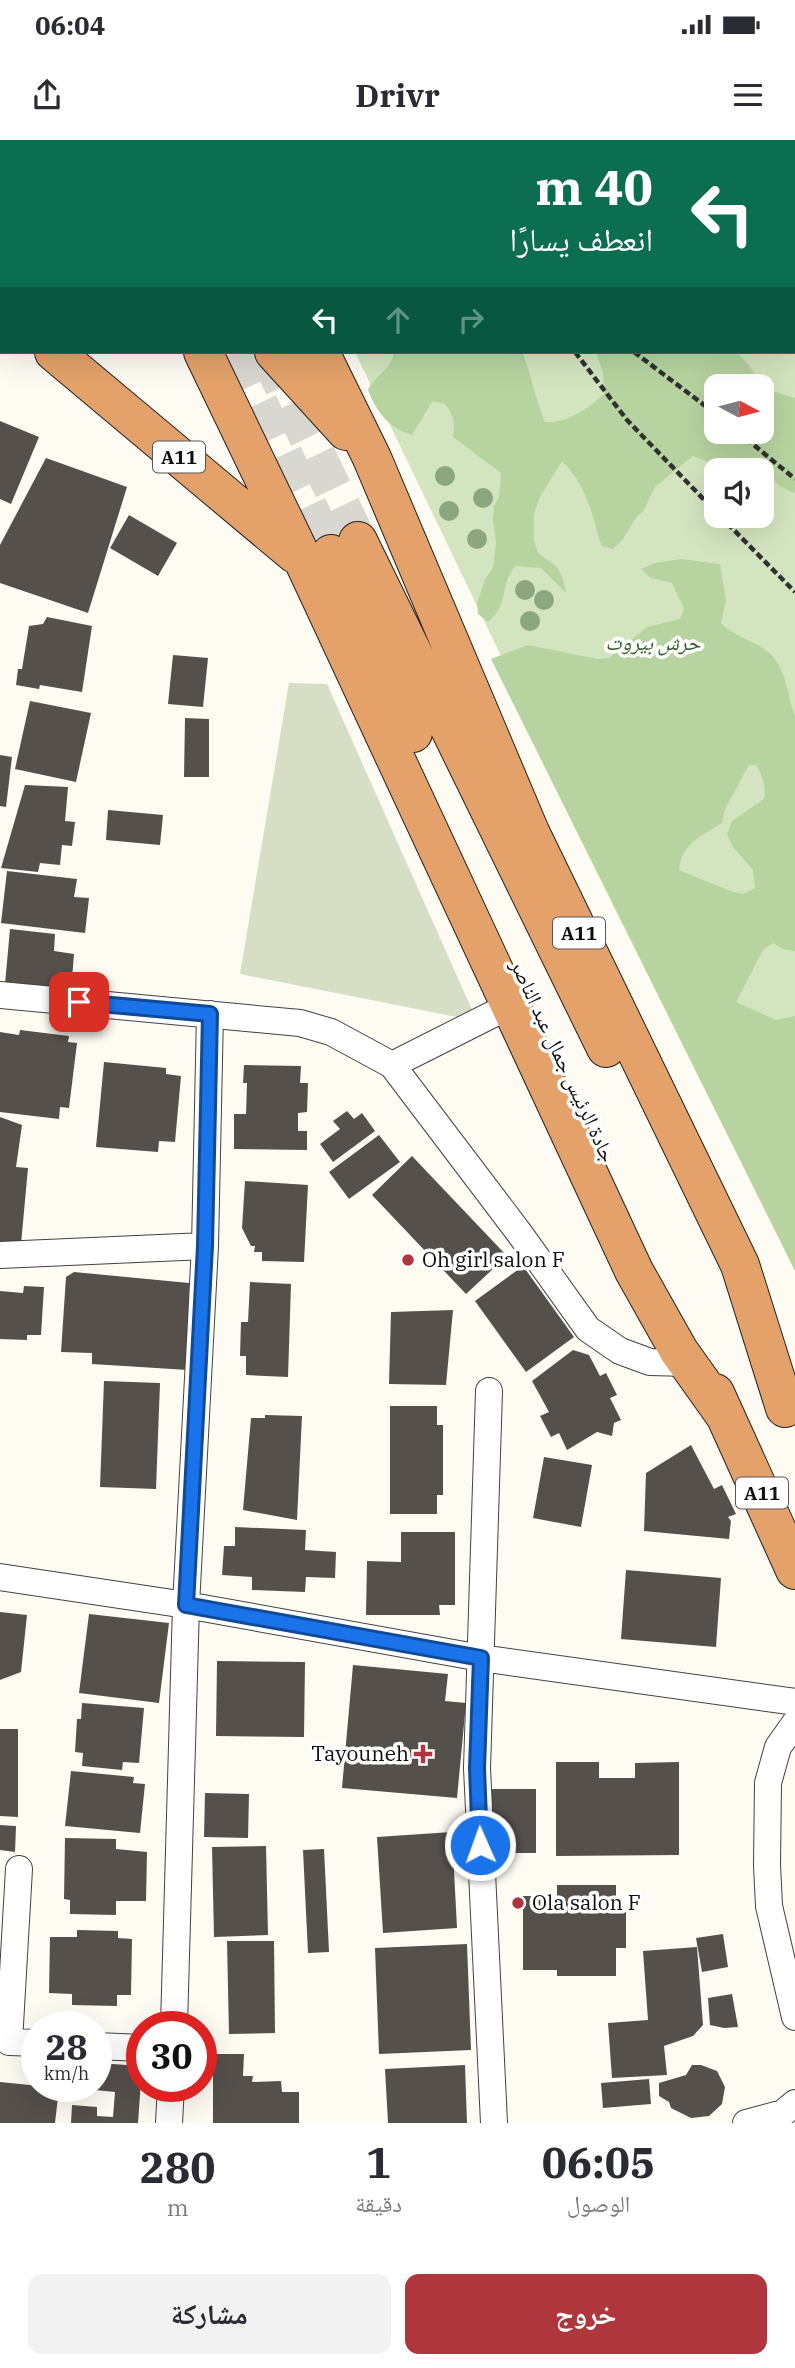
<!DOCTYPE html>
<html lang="ar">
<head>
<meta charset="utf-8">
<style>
  :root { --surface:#fff; --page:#f2f2f3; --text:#2b2b33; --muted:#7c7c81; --accent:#af363c }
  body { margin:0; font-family:"IBM Plex Serif","Noto Naskh Arabic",serif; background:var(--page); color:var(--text); direction:rtl; height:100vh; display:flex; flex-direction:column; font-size:26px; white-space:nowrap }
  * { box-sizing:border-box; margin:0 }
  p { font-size:23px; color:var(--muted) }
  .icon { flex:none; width:38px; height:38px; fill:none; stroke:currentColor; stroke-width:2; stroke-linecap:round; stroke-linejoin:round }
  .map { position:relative; height:1983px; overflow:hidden; direction:ltr }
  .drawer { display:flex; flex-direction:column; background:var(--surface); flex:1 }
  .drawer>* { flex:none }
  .guide { position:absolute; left:0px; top:0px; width:796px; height:214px; box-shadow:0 7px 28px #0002; direction:rtl; background:#0b6e4f; color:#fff; overflow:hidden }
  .needle { width:46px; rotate:97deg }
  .controls { position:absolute; left:704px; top:234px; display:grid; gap:14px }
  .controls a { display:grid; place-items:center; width:70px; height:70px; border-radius:14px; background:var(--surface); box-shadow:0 7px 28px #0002; font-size:35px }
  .speed { position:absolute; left:21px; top:1871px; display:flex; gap:14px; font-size:35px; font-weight:700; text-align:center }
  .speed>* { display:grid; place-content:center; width:91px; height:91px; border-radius:50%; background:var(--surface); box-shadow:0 7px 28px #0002; line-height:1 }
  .speed small { font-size:18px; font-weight:400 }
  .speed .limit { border:10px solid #d22; background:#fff; color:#111 }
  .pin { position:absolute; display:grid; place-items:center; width:60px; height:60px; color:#fff; margin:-30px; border-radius:14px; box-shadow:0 4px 10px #0006 }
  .me { position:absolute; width:77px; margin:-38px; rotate:358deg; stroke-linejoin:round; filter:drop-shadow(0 0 5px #0008) }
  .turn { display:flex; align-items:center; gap:24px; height:147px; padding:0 28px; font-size:32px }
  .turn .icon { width:91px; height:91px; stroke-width:2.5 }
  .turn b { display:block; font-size:49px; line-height:60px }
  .lanes { display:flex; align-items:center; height:66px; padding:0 28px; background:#0003; justify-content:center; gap:35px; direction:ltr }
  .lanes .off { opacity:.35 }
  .eta { display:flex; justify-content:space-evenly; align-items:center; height:119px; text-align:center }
  .eta b { font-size:42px; font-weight:700; line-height:49px }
  .cta { display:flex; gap:14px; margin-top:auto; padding:14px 28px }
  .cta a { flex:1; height:80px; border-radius:14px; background:var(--accent); color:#fff; font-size:28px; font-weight:700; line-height:80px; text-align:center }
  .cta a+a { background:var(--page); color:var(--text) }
  .status { display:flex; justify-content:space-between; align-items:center; height:49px; padding:0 35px; background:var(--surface); direction:ltr }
  .status svg { height:19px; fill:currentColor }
  header { display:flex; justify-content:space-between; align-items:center; height:91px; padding:0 28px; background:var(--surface); font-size:32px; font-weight:700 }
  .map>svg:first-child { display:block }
</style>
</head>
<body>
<div class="status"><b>06:04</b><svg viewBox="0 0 49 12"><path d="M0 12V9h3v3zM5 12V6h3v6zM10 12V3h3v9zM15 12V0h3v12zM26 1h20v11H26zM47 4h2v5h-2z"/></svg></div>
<header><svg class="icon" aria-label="menu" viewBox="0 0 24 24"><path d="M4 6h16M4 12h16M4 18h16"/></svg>Drivr<svg class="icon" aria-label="share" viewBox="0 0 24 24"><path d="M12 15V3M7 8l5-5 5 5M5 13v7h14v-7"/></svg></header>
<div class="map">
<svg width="795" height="1983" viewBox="0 0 795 1983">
  <rect width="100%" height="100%" fill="#fdfbf2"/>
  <path fill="#d3e5bf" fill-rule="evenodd" d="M254,0H795V1128L355,212H794V2H255ZM716,247H761V292H716ZM716,331H761V376H716Z"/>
  <path fill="#b7d4a0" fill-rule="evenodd" d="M394,212H522C532,235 535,259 545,282C568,283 587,269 604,254L603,233L596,212H736C763,235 751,247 795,258V353C777,349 770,333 754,325L747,331H732L693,316L655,347L644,370L635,379L623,399L613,409L602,406C597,397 597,389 594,380C588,359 578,336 562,321L540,357L534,374V401L538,413L557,427L563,439L566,453L541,428L515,426C499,447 509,465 488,482L478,474L477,463L485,439L493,428L496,403L493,379L494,366L499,357L501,333L453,297C455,282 454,274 444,263L432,262L412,295C389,288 377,273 368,250C375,235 392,229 394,212ZM716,247H761V292H716Z
    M681,419L720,424L726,460L721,483C733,495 748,499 763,508C787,524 786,552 795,576V811L783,809L773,803L763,810L736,862L776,880L795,876V1131L491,519L528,505L597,519L609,518L647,487L680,479L684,468L672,443L651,438L641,429L655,423ZM749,625H756C763,637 766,645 764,659L732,681L727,694L733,707L753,730L755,748L743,754L730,751L679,730C682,701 702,697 723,682L724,671Z"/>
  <path fill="#d6dec5" d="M289,543L327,544L477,881L240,834Z"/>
  <path fill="#56504c" d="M0,281L39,297L11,364L0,359Z
    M46,318L127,347L88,473L0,443V405Z
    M129,375L177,403L158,436L110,408Z
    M47,477L92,486L82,552L40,545L39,549L16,545L18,529H22L29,486L43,484Z
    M173,515L208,518L203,567L168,564Z
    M30,561L91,573L76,642L15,629Z
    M185,578L209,579V637H184Z
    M0,615L12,617L6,667L0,666Z
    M25,645L68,647L65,681L75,682L72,706L62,705L60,725L40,723L38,732L1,728Z
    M108,670L163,675L160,705L106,700Z
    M7,731L77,739L74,757L89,758L85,793L1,783Z
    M10,789L55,794L54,811L74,814L71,851L5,844Z
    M20,890L69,896L68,902L77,903L69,968L60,967L59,979L0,972V892L19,895Z
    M104,922L166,928V934L181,936L175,1002L159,1001L158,1012L96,1007Z
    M244,925L301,926L300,943H308L307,972L298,973V991H307V1010L234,1009V974H246L247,943H243Z
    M347,971L354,979L362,973L375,991L333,1022L320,1004L340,989L333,981Z
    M0,977L22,985L16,1027L28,1028L21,1104L0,1102Z
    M379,995L400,1022L349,1059L329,1032Z
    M412,1016L507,1116L466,1154L372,1055Z
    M245,1041L308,1045L304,1122L262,1121V1112H254L255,1106H251L242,1088Z
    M523,1126L574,1197L526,1232L475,1161Z
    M74,1132L189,1143L188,1230L92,1224V1213L61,1212L66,1137Z
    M250,1142L291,1144L288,1237L246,1235V1216H240L241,1182H248Z
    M24,1146L44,1147L41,1195H27V1200L0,1199V1151L23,1153Z
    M453,1170L446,1245L389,1244L391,1172Z
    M573,1210L589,1215L600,1236L606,1233L617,1255L610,1258L621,1280L614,1283L612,1296L597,1292L567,1310L559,1293L551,1297L540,1276L549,1272L532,1241Z
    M104,1241L160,1243L156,1349L100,1347Z
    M390,1266H437V1285H443V1355H437V1374H390Z
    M265,1275L302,1276L297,1380L243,1370L251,1278H265Z
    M691,1305L714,1349L722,1345L736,1374L728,1377L731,1381L729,1399L644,1391L646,1333Z
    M544,1317L592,1325L581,1387L533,1378Z
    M235,1387L306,1390L305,1410L336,1412L335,1438L306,1437L305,1452L252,1450V1437L222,1435L224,1406H235Z
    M401,1392H455V1465H439L440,1475H366L367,1421L401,1422Z
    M626,1430L721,1438L716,1507L621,1499Z
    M0,1472L27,1475L21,1532L0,1540Z
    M89,1474L169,1483L159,1563L79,1553Z
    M217,1521L305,1522L304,1597L216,1596Z
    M353,1525L448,1534L445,1561L466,1563L457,1658L342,1648Z
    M82,1563L144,1568L139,1623L123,1622L122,1630L82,1626L83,1613L75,1612L77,1579H81Z
    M0,1589H18V1677L0,1676Z
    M556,1622H599V1638H635V1623L679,1622V1715L556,1716Z
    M71,1631L134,1637L133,1643L145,1644L140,1693L65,1686Z
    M491,1649H536V1713H491Z
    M205,1653L249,1654L248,1698L204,1697Z
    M0,1685L16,1686L15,1712L0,1710Z
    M452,1692L457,1788L383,1793L377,1697Z
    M65,1698L116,1699V1709L147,1712L146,1761H116V1775L70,1774V1760L64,1759Z
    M266,1706L268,1795L214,1797L212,1707Z
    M324,1709L329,1812L308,1813L303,1710Z
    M557,1745H616V1772H626V1808H616V1836H557V1830H523V1756H557Z
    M77,1790L118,1791V1798L132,1799L131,1855H117V1866L72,1865V1854L49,1853L50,1797H77Z
    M723,1794L728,1827L702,1832L696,1798Z
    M227,1801H274L275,1893L229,1894Z
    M467,1804L471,1910L379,1914L375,1808Z
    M697,1807L703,1885L693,1896L664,1906L667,1935L612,1938L608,1883L648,1880L643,1811Z
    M732,1854L738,1887L724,1888L710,1885L708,1858Z
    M213,1914H244L243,1936H253L252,1942L281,1941L282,1952H299V1983H213Z
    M97,1923L142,1926L138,1983H71L72,1965L97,1967V1976L113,1977L115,1952L95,1950Z
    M465,1925L467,1983H388L385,1929Z
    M692,1925H701L717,1931L725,1947L722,1964L709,1976L691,1978L671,1968L669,1962L659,1956V1943L686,1935Z
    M649,1939L651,1964L603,1968L601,1943Z
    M0,1942L59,1948L55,1983H0Z"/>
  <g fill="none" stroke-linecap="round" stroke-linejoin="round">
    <path stroke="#d9d8d0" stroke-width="38" stroke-dasharray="38 19" stroke-linecap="butt" d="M234,212L331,414
      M267,212L358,401"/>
    <g stroke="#424242" stroke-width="28">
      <path id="street" d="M0,855L300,883L331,892L392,925L520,1094L588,1189L620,1211L650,1222L687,1223
        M392,925L511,865
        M0,1115L205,1106
        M489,1251L477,1628L494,1983
        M0,1437L186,1465L481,1518L795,1562
        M795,1583L778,1607L768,1643L767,1725L769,1766L795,1877
        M19,1729L9,1902L37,1903
        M174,1886L186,1465L205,1106L210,874
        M96,1906L142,1908
        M169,1983L171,1946
        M746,1983L783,1973L795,1963"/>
    </g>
    <g stroke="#202020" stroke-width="40">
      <path id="highway" d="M99,0L100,2
        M132,0L133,2
        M166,0L167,2
        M217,0L218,2
        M0,80L2,81
        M0,116L2,117
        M0,167L2,168
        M54,212L295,414
        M203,212L304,422L634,1131L679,1211L726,1277
        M274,212L346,291
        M320,212L372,318L530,692L740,1125L785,1268
        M358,401L606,908
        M331,414L413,593
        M715,1253L795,1430"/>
    </g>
    <path stroke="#313131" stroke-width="4.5" stroke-dasharray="7 3.5" stroke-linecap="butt" d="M463,0V2
      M515,0V2
      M575,212L627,280L716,372
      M634,212L716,274
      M738,292L795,339
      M720,376L795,452"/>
    <use href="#street" stroke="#fff" stroke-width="26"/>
    <use href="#highway" stroke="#e4a26a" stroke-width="38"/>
  </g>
  <g fill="#8da682">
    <circle cx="445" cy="336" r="10"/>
    <circle cx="483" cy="358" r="10"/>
    <circle cx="449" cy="371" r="10"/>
    <circle cx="477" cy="399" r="10"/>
    <circle cx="525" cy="450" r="10"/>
    <circle cx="544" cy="460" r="10"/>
    <circle cx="530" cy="481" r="10"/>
  </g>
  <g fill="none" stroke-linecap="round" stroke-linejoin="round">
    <g stroke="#114b97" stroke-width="18">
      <path id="route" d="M79,862L210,874L205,1106L186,1465L481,1518L477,1628L480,1705"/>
    </g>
    <use href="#route" stroke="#1a73e8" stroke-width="12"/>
  </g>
  <g fill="#af363c" stroke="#fff" stroke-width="2.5">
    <circle cx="408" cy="1120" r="7"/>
    <path d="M419.5 1603.5h7v7h7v7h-7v7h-7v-7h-7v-7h7z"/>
    <circle cx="518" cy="1763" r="7"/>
  </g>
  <g text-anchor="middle" stroke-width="7" stroke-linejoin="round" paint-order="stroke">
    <g fill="#fff" stroke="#575757" stroke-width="2">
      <rect x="153" y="301.5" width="52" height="31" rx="5"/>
      <rect x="553" y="777.5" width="52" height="31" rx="5"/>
      <rect x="736" y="1337.5" width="52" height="31" rx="5"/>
    </g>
    <g font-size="19" font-weight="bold" fill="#0f0f0f">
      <text x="179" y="324">A11</text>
      <text x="579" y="800">A11</text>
      <text x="762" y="1360">A11</text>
    </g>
    <g font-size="21" font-style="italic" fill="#326026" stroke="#fff">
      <text x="653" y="510">حرش بيروت</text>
    </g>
    <g font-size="21" fill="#0f0f0f" stroke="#fff">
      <text transform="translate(563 921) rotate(65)" y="7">جادة الرئيس جمال عبد الناصر</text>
    </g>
    <g font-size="21" fill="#0f0f0f" stroke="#fff" text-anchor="start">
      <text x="422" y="1127">Oh girl salon F</text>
      <text x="409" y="1621" text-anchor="end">Tayouneh</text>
      <text x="532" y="1770">Ola salon F</text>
    </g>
  </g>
</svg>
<div class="controls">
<a><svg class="needle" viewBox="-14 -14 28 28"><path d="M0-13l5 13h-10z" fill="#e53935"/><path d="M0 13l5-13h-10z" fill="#7c7c81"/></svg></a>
<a><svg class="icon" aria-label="sound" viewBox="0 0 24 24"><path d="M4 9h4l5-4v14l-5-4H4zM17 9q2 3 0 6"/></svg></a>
</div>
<div class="speed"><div>28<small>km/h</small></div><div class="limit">30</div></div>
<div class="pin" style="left:79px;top:862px;background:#d93025"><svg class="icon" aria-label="arrive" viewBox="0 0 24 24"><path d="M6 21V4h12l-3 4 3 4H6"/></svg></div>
<svg class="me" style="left:480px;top:1705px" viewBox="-20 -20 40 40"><circle r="17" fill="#1a73e8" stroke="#fff" stroke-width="3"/><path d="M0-11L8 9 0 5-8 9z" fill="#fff"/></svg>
<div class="guide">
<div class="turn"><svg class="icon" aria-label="left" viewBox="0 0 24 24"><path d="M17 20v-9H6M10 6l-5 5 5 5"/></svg><div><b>40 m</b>انعطف يسارًا</div></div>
<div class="lanes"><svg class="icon" aria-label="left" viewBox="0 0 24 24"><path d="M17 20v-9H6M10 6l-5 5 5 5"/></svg><svg class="icon off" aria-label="ahead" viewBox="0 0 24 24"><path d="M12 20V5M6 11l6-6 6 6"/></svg><svg class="icon off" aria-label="right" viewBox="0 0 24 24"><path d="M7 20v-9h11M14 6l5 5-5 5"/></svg></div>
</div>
</div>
<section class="drawer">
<div class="eta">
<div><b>06:05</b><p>الوصول</p></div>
<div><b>1</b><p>دقيقة</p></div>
<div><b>280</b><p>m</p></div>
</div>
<div class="cta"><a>خروج</a><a>مشاركة</a></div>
</section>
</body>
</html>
